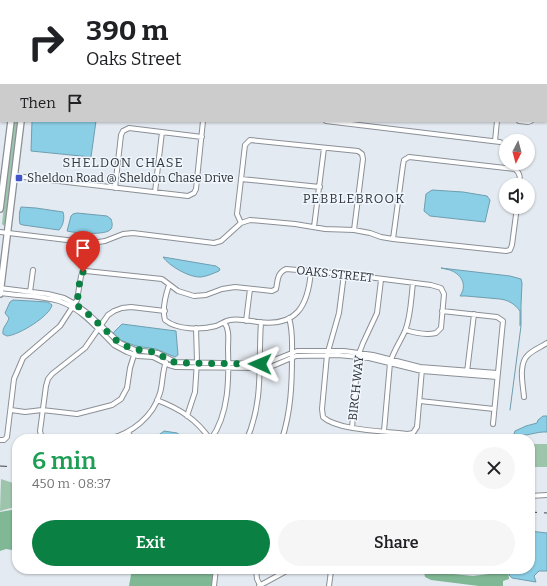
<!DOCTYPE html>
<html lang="en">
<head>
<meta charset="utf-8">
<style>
  :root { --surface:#fff; --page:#f6f6f6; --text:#202124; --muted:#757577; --accent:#0b8043 }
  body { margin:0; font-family:Bitter,serif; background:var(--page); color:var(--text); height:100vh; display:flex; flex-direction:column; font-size:15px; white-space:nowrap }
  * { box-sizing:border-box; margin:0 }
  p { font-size:13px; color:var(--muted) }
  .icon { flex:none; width:22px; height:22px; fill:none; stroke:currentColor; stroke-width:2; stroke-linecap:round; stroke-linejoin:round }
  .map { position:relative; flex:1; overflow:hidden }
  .drawer { position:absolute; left:12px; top:434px; width:523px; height:140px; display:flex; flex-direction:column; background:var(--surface); border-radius:16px; box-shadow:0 1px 3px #0004 }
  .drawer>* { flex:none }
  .hud { position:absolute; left:0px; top:0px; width:547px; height:122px; box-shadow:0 1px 3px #0004; background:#fff; color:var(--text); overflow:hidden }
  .needle { width:26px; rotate:186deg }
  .fabs { position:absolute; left:499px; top:134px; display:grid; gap:8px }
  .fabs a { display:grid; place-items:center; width:36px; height:36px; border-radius:50%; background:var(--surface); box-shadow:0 1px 3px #0004; font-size:20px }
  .pin { position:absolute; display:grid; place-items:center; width:34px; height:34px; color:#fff; margin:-41px -17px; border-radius:50% 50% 50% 0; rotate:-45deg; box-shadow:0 0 4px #0007 }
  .pin .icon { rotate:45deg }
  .me { position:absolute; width:44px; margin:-22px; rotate:271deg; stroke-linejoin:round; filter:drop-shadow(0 0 3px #0008) }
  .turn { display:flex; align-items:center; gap:14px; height:84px; padding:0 20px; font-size:18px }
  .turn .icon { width:52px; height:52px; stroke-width:2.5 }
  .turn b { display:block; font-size:28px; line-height:34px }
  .then { display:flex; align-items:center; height:38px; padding:0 20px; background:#0003; gap:8px; font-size:15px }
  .round { display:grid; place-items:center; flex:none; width:42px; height:42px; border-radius:21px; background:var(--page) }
  .head { display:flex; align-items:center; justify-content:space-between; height:68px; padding:0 20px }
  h1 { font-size:24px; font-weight:600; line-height:30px; color:#1e9e55 }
  .button { display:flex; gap:8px; margin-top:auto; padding:8px 20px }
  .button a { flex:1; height:46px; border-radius:24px; background:var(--accent); color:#fff; font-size:16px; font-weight:600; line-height:46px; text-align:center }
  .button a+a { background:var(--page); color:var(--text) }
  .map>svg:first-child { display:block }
</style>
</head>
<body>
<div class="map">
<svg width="547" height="586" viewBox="0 0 547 586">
  <rect width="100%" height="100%" fill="#e4eaf1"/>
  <path fill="#9dc5ac" d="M13,121H18C15,140 13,214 4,226L2,224Z
    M530,444H547V467H530Z
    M1,479L13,483L17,487V509L11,508L0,511Z"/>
  <path fill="#80b795" d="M11,510L17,511V551L6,549L0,551V512Z
    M132,569H215L213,586H129Z
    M489,569H508L509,579L503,581V586H479L431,580L425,577L424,572L425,571L473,576L488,574Z"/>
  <path fill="#8bcfe6" stroke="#6e9eaf" d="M32,121H96L91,157L31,151Z
    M432,190L463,192L487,196L490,200L485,222L430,216L424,211L426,194Z
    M21,207L36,208L63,212C65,218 63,226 59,230L23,225L20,224C19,219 19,212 21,207Z
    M77,213L107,216L111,219C112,222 113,226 111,229C106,236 75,233 67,231L71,216L73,214Z
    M163,257L216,266L220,269L219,271C214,273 208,276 201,277C190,278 169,266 163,257Z
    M441,268L510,276L521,279L522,283L521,305V325L520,326V311C515,304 508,300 500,299L466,296H460C467,286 463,275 450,270C447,269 444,269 441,268Z
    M13,300L48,302L52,305C50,316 19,335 7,336L3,334C2,327 7,325 9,318L5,313L10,302Z
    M122,324L176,331L178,355L175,357L156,349L136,346L115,338L113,333Z
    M543,416H547V432C536,431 525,438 514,434L515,431L526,426L537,423L538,420Z
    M164,431L177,433L186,439H155L156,437Z
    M530,531L547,533V571H539L534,576L536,582L512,578L509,575L510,569H530Z"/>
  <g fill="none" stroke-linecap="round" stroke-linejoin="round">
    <path stroke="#6e9eaf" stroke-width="1" d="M510,410L521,326"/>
    <g stroke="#8b9097" stroke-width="6">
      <path id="street" d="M229,0L238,1
        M389,0V1
        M409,0L410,1
        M255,1V0
        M287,1V0
        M320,1V0
        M352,1V0
        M546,23H547
        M0,94L1,95
        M0,101H1
        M326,121L500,142
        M519,121L528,122L531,121
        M495,141L497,121
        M15,176L188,196L194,193L196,189L203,121
        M241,179L320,187
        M115,188L121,135L123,131L129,128L202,137
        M155,192L162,132
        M517,207L512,245L510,250L506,251L393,239L403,165L404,160L409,157L515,169C521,174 520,178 519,185
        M241,223L237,214L245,145L250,140L358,151L362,154L363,159L354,230
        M314,227L324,148
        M0,232L92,243L105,241L123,234L133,233L214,243L221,241L241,223L250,220L295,224L325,229L354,230L370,233L381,237L393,239
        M344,274L339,313L327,355L322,409L323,417C338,431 387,431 408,434L413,433L417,427L422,369
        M169,285C166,294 162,310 165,320C177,330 201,330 216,326C221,324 225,321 230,320C238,318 250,321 258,322C297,327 308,306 311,271
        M0,288L48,294L64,298L75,304L86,312L120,343L135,350L158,353L175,362L264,364L297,351H344L373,355L420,367L497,373
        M30,292L33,270
        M0,293C19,296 40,295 59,301C81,308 98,329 114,345L127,352L138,356L153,357L169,365L176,367L267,368L275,365L296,356L338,355L369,358L422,371L497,377
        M442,311L497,317L503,321L493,424
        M246,321L250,289
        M467,372L474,314
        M524,397C523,385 518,364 528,355C533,350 541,347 547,343
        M157,400C180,409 196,419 210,439
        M420,401L494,409
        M11,410L25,412L42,410L77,414L112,405L121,399L127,388L130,368L135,352
        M187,416L195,392L197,361L196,328
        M352,428L358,356L363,343L377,313L381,280
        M384,431L390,363C393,352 400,342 405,331C411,316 411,299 413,283
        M128,432L132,439
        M42,439L40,431L46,386L48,379L52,374L85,348L108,315L114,311L122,308L131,307L165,311
        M109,439C132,433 153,417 160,393C163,383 162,372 166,362
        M211,439C229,414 229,379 228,349C228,340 230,330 224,322
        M247,439C264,399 258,364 261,322
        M282,439C291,411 292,384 292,355C292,342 293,331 289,318
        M0,440H4L7,437L14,379L23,358L60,326L77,300L81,276L83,272L86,271L162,279L178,291L194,296L206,295L222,289L235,287L272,291L276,289C278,280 277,273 286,269L344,274L431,285L441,288L444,294L441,328L436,333C427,335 415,333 406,330
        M530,496L547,495
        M256,569L257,579L260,585
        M308,569L331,571L329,586
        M214,586L216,569
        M259,586L290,569"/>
    </g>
    <g stroke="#8b9097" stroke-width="8">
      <path id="secondary" d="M26,1V0
        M36,1V0
        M0,209L11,121
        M0,294L21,121"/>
    </g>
    <use href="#street" stroke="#fff" stroke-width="4"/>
    <use href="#secondary" stroke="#fff" stroke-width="5.5"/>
    <path stroke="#434549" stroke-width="1" stroke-dasharray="7 7" stroke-linecap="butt" d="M0,466L17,467
      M530,512L547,513"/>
  </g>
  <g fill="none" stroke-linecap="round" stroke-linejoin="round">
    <path stroke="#0b8043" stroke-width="7" stroke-dasharray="0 12.6" d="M83,272C77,281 81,294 75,304L86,312L117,341L130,348L158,353L169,361L178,363L260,364"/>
  </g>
  <rect fill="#4354c8" stroke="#f1f7fe" stroke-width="1.5" x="15" y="174" width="8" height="8" rx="2"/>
  <g text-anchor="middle" stroke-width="3" stroke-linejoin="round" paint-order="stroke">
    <g font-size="12" fill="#2a2c2f" stroke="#f1f7fe" text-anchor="start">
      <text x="27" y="182">Sheldon Road @ Sheldon Chase Drive</text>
    </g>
    <g font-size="12" fill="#2a2c2f" stroke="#f1f7fe">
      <text transform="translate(335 274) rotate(6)" y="4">OAKS STREET</text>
      <text transform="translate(356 388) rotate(-84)" y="4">BIRCH WAY</text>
    </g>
    <g font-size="13" letter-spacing="1" fill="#363a40" stroke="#f1f7fe">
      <text x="123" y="167">SHELDON CHASE</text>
      <text x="354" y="203">PEBBLEBROOK</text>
    </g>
  </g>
</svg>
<div class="fabs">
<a><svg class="needle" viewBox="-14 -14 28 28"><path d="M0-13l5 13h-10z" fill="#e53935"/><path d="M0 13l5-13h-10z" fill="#757577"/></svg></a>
<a><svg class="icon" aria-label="sound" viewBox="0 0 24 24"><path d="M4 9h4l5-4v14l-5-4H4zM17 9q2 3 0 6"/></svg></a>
</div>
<div class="pin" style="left:83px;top:272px;background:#d93025"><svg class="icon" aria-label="arrive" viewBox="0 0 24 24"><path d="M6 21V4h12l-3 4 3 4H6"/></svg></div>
<svg class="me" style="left:260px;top:364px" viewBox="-20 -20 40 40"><path d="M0-17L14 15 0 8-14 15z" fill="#0b8043" stroke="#fff" stroke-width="4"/></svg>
<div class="hud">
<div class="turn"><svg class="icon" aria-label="right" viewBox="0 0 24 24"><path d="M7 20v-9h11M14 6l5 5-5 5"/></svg><div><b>390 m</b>Oaks Street</div></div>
<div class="then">Then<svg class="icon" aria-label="arrive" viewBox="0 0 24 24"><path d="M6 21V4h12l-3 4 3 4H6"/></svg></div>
</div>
<section class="drawer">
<div class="head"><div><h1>6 min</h1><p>450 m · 08:37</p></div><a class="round"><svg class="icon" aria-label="close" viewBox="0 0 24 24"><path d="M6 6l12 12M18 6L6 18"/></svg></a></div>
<div class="button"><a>Exit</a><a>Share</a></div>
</section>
</div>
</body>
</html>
